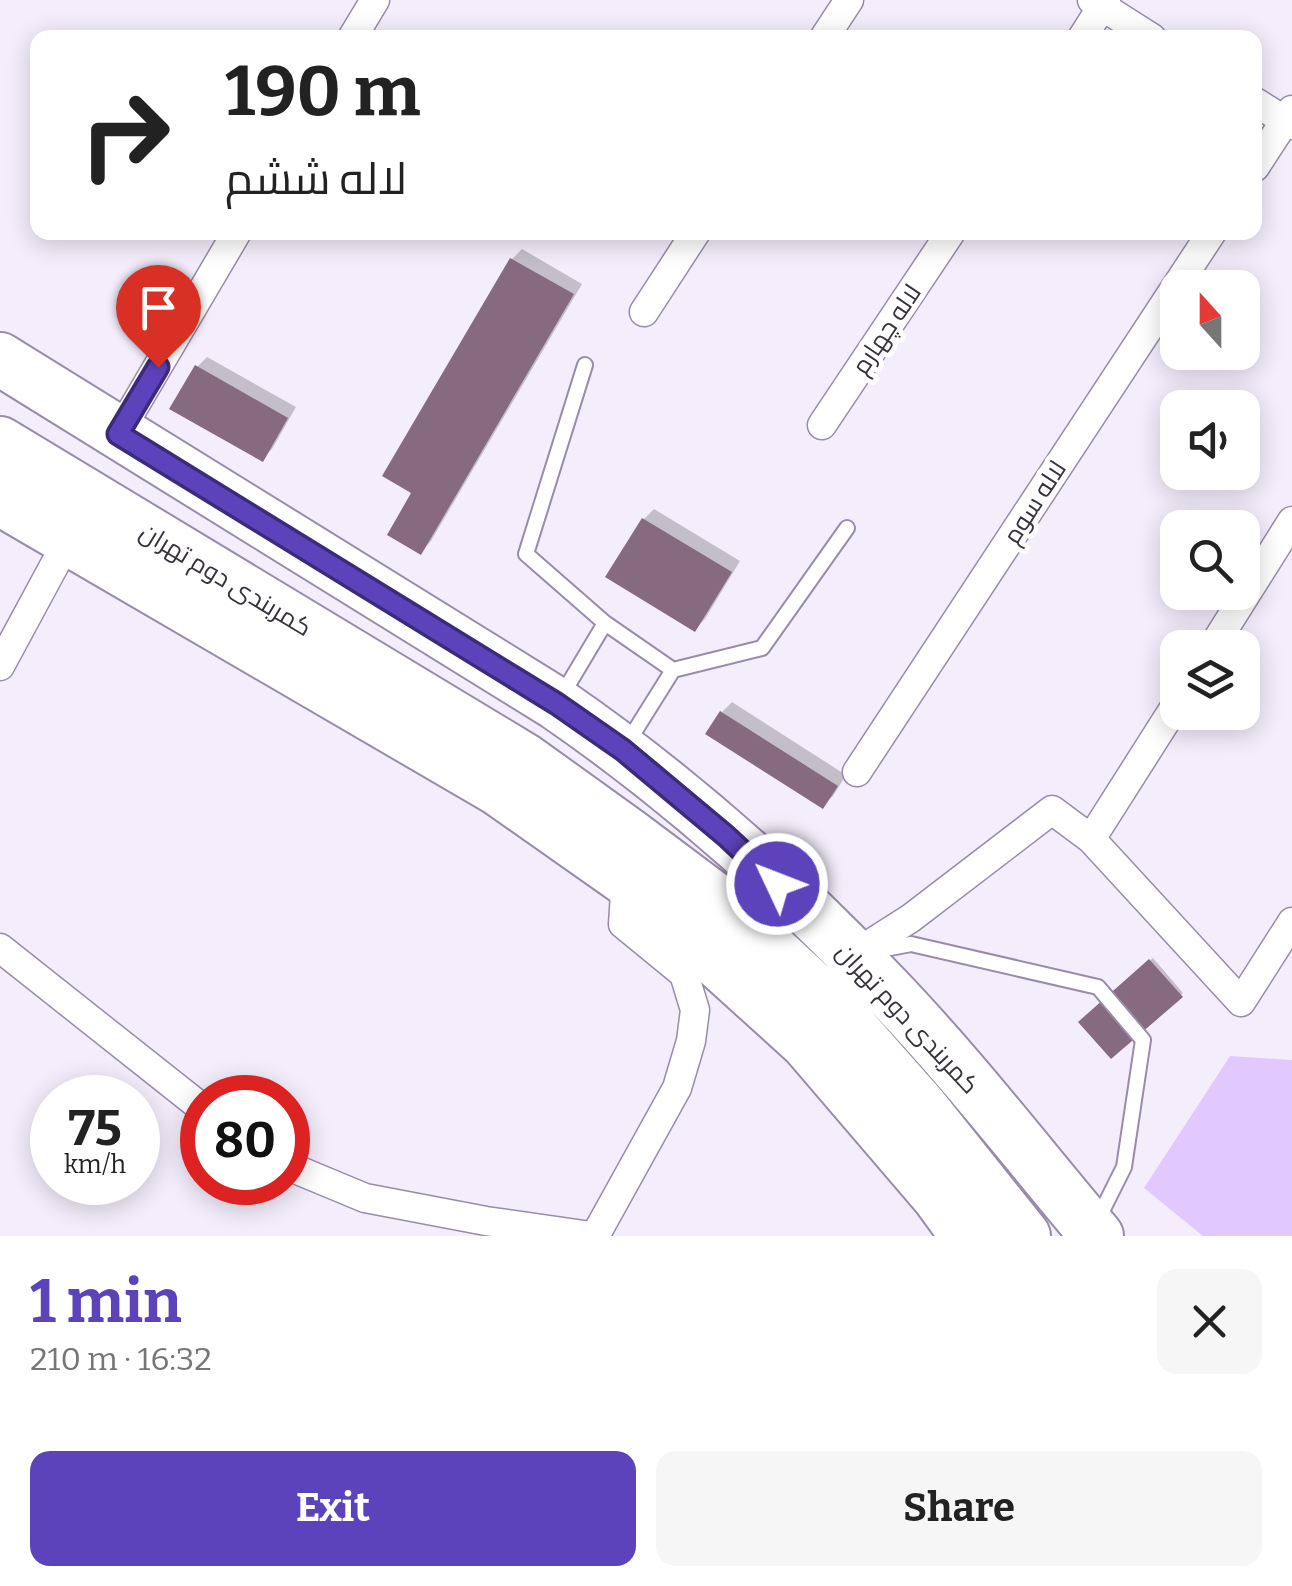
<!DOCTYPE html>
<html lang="en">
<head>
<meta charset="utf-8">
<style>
  :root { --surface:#fff; --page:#f6f6f6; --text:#222; --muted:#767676; --accent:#5c42bb }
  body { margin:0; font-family:Bitter,Cairo,serif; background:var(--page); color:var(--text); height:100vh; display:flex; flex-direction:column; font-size:38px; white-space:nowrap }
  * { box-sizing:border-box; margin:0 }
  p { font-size:32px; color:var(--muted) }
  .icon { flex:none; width:55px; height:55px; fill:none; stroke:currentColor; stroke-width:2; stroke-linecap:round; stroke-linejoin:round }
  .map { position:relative; height:1236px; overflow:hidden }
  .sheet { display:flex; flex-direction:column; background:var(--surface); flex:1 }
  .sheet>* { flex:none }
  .hud { position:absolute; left:30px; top:30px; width:1232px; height:210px; border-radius:20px; box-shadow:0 5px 25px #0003; background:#fff; color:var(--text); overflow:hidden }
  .needle { width:65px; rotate:339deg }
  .controls { position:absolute; left:1160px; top:270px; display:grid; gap:20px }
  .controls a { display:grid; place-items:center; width:100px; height:100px; border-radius:20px; background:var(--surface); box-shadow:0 5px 25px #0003; font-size:50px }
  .speed { position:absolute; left:30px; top:1075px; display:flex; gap:20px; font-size:50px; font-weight:700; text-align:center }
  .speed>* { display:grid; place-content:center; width:130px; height:130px; border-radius:50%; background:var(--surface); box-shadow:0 5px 25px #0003; line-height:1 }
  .speed small { font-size:25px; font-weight:400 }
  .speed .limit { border:15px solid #d22; background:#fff; color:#111 }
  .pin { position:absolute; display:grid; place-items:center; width:85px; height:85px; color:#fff; margin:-102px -42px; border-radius:50% 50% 50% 0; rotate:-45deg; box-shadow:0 0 10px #0007 }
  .pin .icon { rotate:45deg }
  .me { position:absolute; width:110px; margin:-55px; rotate:313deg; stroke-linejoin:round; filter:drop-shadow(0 0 8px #0008) }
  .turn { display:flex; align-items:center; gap:35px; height:210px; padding:0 30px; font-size:45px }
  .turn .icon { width:130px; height:130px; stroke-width:2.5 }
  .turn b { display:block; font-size:70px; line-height:85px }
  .round { display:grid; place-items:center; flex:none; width:105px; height:105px; border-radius:20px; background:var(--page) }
  .head { display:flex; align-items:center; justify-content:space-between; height:170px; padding:0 30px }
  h1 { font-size:60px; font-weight:700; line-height:75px; color:var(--accent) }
  .primary-button { display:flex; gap:20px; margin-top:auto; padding:20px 30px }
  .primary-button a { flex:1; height:115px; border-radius:20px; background:var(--accent); color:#fff; font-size:40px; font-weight:700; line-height:115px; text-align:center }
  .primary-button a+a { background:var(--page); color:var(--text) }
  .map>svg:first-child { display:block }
</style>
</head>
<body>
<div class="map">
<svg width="1292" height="1236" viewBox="0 0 1292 1236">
  <rect width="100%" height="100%" fill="#f4eefc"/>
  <path fill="#e1c8fe" d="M1230,1056L1292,1060V1236H1203L1144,1188Z"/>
  <path fill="#0003" d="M522,249L582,284L431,541L421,552L414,492L512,259Z
    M207,357L296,407L272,449L262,459L197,367Z
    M654,509L740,561L705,619L695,629L644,519Z
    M732,702L846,775L833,796L822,806L722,712Z
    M1153,958L1183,993L1112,1056L1081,1022Z"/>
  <path fill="#856a80" d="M510,258L574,294L421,555L387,535L411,493L382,476Z
    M195,365L288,418L263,462L169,409Z
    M642,518L732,572L695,632L605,577Z
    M720,711L838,786L823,809L705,734Z
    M1149,959L1183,997L1111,1059L1078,1022Z"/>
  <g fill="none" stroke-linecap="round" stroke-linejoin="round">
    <g stroke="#998baa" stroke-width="18">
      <path id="lane" d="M585,365L526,554L605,623L673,670L762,648L847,528
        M562,695L605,623
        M626,745L673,670
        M874,951L911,944L1098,987L1143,1040L1124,1167L1097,1221"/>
    </g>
    <g stroke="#998baa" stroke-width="31">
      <path id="street" d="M1092,0L1152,38
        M352,38L375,0
        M824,38L849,0
        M1082,38L1106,0
        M1255,102L1292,125
        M1255,167L1292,110
        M644,312L696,232
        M822,425L951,232
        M118,434L237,232
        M1212,648L1292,521
        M0,666L68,540
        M857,772L1212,232
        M1091,839L1178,702
        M0,948L202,1108
        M853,955L911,918L1052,810L1091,839L1241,1002L1292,922
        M288,1166L365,1198L486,1221L591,1236
        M595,1236L677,1088L691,1041L695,1010L684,974L623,924L626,879"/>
    </g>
    <g stroke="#998baa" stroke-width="56">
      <path id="highway" d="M0,359L557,704C676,786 785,883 884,987C960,1066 1027,1153 1097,1236
        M0,443L525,760L628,834L724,906L831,1005L921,1107L1024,1236
        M0,499L498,789L626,879L807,1043L938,1196L967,1236"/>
    </g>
    <use href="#lane" stroke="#fff" stroke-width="14"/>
    <use href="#street" stroke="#fff" stroke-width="28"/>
    <use href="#highway" stroke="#fff" stroke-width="52"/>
  </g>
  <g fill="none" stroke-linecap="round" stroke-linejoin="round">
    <g stroke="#3c2b7a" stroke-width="25">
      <path id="route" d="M158,367L118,434L557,704L623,750L726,836L777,884"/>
    </g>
    <use href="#route" stroke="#5c42bb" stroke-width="18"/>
  </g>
  <g text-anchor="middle" stroke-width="10" stroke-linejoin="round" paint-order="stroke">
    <g font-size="25" fill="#37313e" stroke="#fff">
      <text transform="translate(886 329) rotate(-56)" y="9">لاله چهارم</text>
      <text transform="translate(1034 502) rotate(-57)" y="9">لاله سوم</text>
      <text transform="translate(226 579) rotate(31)" y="9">کمربندی دوم تهران</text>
      <text transform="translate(908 1018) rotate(47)" y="9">کمربندی دوم تهران</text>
    </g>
  </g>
</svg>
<div class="controls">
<a><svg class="needle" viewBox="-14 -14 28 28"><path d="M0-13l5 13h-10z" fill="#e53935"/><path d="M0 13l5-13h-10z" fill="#767676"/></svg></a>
<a><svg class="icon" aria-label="sound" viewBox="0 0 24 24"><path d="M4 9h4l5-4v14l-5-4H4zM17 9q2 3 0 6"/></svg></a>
<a><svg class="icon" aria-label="search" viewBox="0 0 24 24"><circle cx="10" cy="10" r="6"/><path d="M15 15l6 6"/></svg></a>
<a><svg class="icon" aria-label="layers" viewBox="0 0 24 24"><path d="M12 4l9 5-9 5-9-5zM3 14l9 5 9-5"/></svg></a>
</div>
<div class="speed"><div>75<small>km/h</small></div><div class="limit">80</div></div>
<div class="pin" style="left:158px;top:367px;background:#d93025"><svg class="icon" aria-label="arrive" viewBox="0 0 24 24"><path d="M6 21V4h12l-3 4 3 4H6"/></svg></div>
<svg class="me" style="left:777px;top:884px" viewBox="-20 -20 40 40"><circle r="17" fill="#5c42bb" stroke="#fff" stroke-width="3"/><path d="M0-11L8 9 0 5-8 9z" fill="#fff"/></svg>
<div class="hud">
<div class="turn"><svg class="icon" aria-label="right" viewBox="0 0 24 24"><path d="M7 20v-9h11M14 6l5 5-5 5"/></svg><div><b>190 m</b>لاله ششم</div></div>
</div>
</div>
<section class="sheet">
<div class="head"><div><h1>1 min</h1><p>210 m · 16:32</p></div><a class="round"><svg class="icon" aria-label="close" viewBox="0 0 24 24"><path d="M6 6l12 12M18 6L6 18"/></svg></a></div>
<div class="primary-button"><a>Exit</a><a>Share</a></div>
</section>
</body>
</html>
